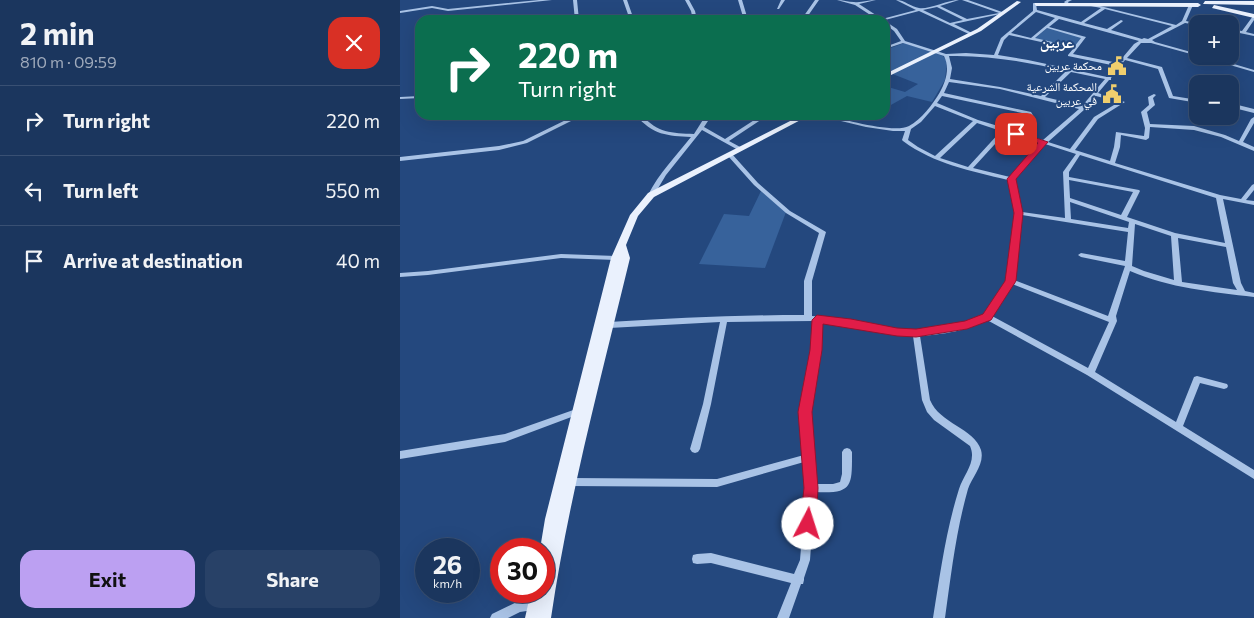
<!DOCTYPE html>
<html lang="en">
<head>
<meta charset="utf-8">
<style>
  :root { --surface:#1b365e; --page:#284167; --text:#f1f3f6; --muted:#a0abbc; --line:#395073; --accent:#bca0f2 }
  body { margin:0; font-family:Commissioner,"Noto Naskh Arabic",sans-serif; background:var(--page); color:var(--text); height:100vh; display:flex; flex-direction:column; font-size:19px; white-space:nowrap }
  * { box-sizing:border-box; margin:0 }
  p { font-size:16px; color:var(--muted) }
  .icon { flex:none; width:28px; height:28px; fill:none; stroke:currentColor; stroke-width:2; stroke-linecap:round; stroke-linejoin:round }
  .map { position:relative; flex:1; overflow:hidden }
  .side { display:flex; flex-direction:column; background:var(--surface); width:400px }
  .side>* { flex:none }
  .guide { position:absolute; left:15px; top:15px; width:475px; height:105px; border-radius:15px; box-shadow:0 5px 20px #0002,0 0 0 1px var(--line); background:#0b6e4f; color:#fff; overflow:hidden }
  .buttons { position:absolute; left:789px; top:15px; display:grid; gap:10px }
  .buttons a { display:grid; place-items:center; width:50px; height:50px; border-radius:10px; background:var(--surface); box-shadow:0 5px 20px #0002,0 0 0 1px var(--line); font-size:25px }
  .speed { position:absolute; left:15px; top:538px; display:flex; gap:10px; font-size:25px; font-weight:700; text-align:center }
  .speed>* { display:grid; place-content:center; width:65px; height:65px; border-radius:50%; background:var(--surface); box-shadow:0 5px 20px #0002,0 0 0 1px var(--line); line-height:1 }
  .speed small { font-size:12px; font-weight:400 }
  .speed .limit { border:8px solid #d22; background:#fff; color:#111 }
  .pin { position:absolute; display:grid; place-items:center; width:42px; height:42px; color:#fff; margin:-21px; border-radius:10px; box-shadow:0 2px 8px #0006 }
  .me { position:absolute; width:55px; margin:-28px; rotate:5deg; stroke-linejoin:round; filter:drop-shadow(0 0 4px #0008) }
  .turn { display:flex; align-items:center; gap:18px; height:105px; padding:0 20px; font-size:22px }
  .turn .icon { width:65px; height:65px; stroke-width:2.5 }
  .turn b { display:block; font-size:35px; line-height:42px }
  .round { display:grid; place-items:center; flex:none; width:52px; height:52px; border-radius:15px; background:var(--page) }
  .summary { display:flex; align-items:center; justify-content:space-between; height:85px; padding:0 20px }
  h1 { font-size:30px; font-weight:700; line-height:38px }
  .primary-button { display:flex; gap:10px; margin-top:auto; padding:10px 20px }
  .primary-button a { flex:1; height:58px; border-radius:15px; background:var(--accent); color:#111; font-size:20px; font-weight:700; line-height:58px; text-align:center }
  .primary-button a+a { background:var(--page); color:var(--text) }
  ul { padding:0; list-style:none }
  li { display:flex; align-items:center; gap:15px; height:70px; padding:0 20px; border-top:1px solid var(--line) }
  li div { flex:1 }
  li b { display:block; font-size:19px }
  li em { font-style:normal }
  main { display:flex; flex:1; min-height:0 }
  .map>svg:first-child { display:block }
</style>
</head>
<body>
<main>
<section class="side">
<div class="summary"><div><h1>2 min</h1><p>810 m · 09:59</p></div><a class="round" style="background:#d93025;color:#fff"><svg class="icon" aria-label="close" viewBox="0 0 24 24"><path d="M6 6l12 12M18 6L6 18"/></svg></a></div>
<ul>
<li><svg class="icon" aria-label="right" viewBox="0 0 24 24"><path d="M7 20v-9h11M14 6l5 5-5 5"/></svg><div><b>Turn right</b></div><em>220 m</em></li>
<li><svg class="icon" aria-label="left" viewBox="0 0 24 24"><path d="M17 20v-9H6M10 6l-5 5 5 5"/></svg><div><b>Turn left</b></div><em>550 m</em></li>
<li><svg class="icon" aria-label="arrive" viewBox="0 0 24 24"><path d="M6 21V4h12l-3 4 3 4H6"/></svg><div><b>Arrive at destination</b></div><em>40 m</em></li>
</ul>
<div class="primary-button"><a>Exit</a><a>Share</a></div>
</section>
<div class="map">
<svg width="854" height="618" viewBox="0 0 854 618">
  <rect width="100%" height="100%" fill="#24487e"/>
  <path fill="#37629b" d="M647,28L682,37L674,47L634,39Z
    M504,43L543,56L547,61L545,80L532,102L507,96L489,106L485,104V88L488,87L505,92L518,84L485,71V50Z
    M361,191L386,212L365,268L299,264L324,214L349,216Z"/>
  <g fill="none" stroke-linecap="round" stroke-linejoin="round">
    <path fill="#a9c3e6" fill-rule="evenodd" d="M139,0H152L48,11L32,8L0,13V11L32,6L48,9Z
      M173,0H177L179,20H175Z
      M223,0H227L234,20H230Z
      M285,0H289L295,11L297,20H293L291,11Z
      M338,0H342L348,20H344Z
      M381,0H385L379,9H377Z
      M415,0H419L405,20H401Z
      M437,0C443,0 448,2 454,2C461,3 469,0 476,0L459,4L482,19L516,10L496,0C505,0 511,7 519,8C527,10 548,0 559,0L540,6L567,19L599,13L562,0H568L605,13L554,24L572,33V35H571L519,11L485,20H478L455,5ZM537,7L563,20L550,23L523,10Z
      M667,0H672L668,2L669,4L667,5L664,2Z
      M633,3L636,4L637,10L681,22L701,8L691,6L692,4L776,25L782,21L789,5L791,4L793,5L786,21L800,24H798V25L785,23L752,40L755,42L798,54V56L751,43H741L727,58L762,67L773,96L798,100V103L769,98L758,69L725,60L711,78V80H709L698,93L725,102L698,119L675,150L710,161L714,147L716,132L744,136L745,128L741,112L749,105L748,97L754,94L756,95L753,98L755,105L747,112L750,124L794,126L825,135L839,141L851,119L854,117V123L843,142L854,147V151L821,137L794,130L750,127L749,138L746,140L721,135L720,147L715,163L820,195L841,199L852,185L854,184V190L846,200L854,201V205L823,199L841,283L845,291L854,293V297C813,292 769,288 730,271L716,316L717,321L695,372L776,422L794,377L797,376L827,384L828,386L827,388L824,389L800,383L783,426L854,470V479L687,375L587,320C572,330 539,335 520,336L530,400C540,424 574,428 581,450C585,464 572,477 568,489C556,531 551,575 545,618H533C540,575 546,530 559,489C564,474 577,462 570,446L534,420L527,412L522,400L513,336L483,333L421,322L420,350L409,412L415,484H433L440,482L442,474V452L444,449L447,448L450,449L452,452C452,486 453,494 415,492L410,560L404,578V580L403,584H401L389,618H377L391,583L311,563L297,564L293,563L292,559L293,555L297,554L311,553L394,574L400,560L406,488L404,462L317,487L170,486L167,485L165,482L167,479L170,478L317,479L404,455L401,412L412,350L413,321L327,322L311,404L300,449L298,452L295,453L292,452L290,449L303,404L320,322L209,328L205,325L209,322C274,318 339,315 404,315V281L419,233L386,213L354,185L328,156V154H332L358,183L390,211L426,232L412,281V316L432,318L483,328L517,330L535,329L562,324L576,320L584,315L590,308L606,281L616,213L608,180C571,171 534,164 503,141L502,140L505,131H493L466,127L416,115H425C442,119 494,134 509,126C521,120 533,104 540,92C546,81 550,68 544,56L503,43L485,49V47L501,41L494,31L485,24V21L497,29L505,41L546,54L566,53L594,55L601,38L633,11ZM705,9L772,26L748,39L744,38L742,39L711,30L722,22L723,21L721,20L707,29L684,23ZM636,12L655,18L631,38L611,33ZM659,19L739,41L734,44L718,63L673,54L686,37L649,27ZM647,28L681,38L674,47L635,38ZM609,35L673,49L668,55V56L716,66L707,77L628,60L598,55L604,40ZM549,56C589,55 627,62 666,71L641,96L600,87L550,79L552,68ZM671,72L705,79L682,106L645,97ZM549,82L600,89L679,109L643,140L619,133L634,117L631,112L544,93ZM542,96L627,114L628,117L615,131L578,120L537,103ZM696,96L719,102L694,117L670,149L648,142L685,109ZM535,106L573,121L535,156L518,147L508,140L511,129L521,122ZM577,123L601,131L568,167L540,158ZM606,132L640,143L610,177L573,168ZM645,144L676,154L663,172L665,218L622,212L614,179ZM680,155L816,198L825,243L775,233L727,217L740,191L739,190L669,177V172ZM669,180L733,192L721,215L670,198ZM670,202L729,222L728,228L671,219ZM622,215L728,232L725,261L681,253L678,255L681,257L725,266L708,316L614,280ZM735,224L771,236L774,280L744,271L732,266ZM778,238L826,247L833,283L837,290L782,282ZM612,284L709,322L688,368L592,316Z
      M853,16H854V20L846,32L854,34V36L830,31V29L842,31Z
      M799,56H807L854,70V72Z
      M20,96V98L0,99V97Z
      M830,103L854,109V113L830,107Z
      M176,115H183L127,143L99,150L0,161V157L99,146L123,141Z
      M236,115H242C257,133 272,133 294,134L306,115H312L304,127L325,139L362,115H368L329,141L342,148V150L340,151L302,130L266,175L254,195L251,197L248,195C259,173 276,156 291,137C268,136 252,135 236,115Z
      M161,254L216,256L219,258L216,260L161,258L28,275L0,277V273L28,271Z
      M179,408L182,409L183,411L182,413L105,442L0,459V451L105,434Z
      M136,599L140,601L142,605L140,609L120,612L108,618H90L92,614L119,601Z"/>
    <path fill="#eaf1fd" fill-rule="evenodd" d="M617,1L621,2L581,31L485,78V74L577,29Z
      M805,1H854V5L803,4Z
      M634,3H798L801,5L798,7L636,6Z
      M814,5L854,14V18L812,8Z
      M402,115H410L254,197L238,216L226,245L230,258C201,378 169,496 151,618H125L131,591H144V549H140L145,519L211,258L230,215L248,193Z"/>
  </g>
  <path fill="#e11d48" stroke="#92132f" d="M616,131L648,142L616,179L623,213L616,281L591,320L567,329L516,337L497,336L423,324L422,350L412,412L418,488L416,524L413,529L408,531L402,529L400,524L404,488L398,412L410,350L412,320L417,315L451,319L497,328L516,329L565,321L583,314L605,281L614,213L607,179L638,143L613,135V132Z"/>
  <defs>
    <g id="civic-bare" transform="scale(1.5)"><path d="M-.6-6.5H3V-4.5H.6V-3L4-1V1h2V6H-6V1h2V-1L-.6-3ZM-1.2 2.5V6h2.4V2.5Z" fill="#f0ce6d" stroke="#24487e" stroke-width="2.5" paint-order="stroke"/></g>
  </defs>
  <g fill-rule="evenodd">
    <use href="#civic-bare" x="717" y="66"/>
    <use href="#civic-bare" x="712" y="94"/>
  </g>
  <g text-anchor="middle" stroke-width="4" stroke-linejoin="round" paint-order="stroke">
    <g font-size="12" fill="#fff" stroke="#24487e" text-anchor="end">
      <text x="702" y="70">محكمة عربين</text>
      <text x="697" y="91">المحكمة الشرعية<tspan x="697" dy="14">في عربين</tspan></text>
    </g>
    <g font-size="16" font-weight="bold" fill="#fff" stroke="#24487e">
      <text x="657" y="48">عربين</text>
    </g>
  </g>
</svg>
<div class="buttons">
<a>+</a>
<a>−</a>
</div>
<div class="speed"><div>26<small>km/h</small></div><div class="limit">30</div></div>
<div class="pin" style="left:616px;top:134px;background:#d93025"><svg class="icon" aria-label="arrive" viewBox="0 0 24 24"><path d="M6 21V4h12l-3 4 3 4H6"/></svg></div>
<svg class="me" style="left:408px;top:524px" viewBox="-20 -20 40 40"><circle r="19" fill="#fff"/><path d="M0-13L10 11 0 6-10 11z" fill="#e11d48"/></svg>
<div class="guide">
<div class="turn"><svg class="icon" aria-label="right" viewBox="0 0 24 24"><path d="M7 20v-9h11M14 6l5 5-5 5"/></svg><div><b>220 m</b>Turn right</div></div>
</div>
</div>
</main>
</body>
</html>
